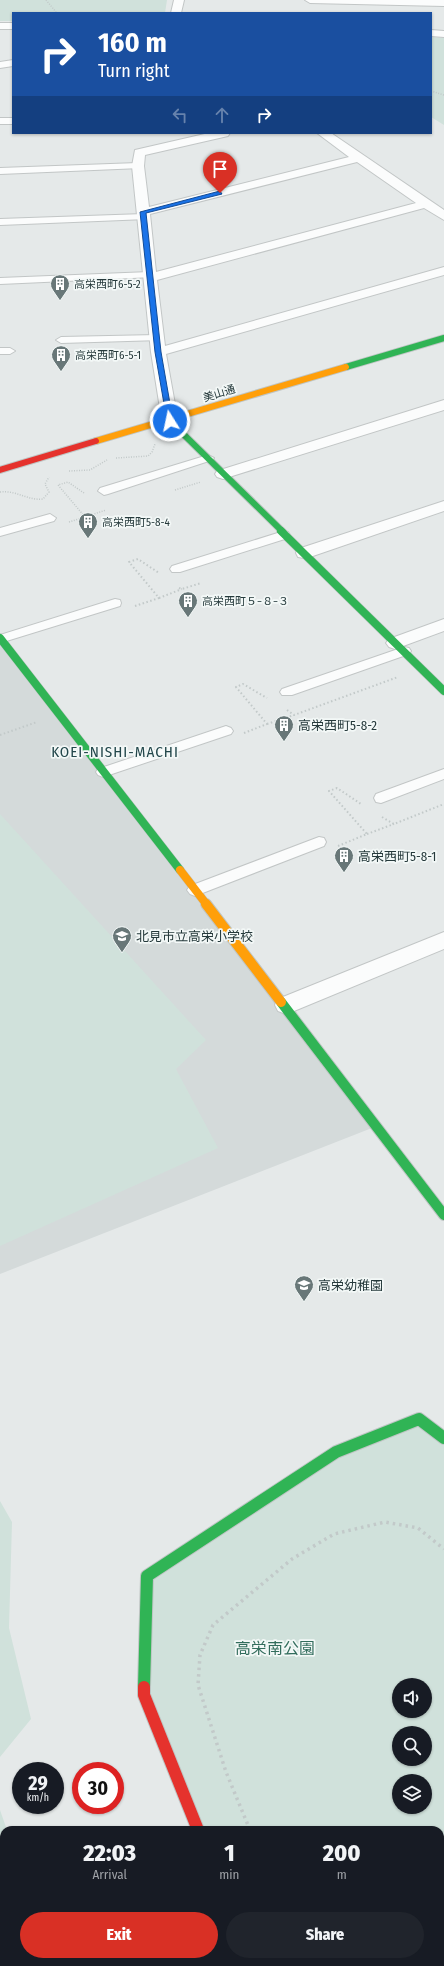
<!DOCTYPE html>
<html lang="en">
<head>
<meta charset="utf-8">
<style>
  :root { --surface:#171b24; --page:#20242c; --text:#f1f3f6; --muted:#9ea1a6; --accent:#d93025 }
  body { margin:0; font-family:"Fira Sans Condensed","Noto Sans JP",sans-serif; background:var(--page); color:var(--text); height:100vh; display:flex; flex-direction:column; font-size:15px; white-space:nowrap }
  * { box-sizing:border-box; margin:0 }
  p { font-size:13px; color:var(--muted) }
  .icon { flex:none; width:22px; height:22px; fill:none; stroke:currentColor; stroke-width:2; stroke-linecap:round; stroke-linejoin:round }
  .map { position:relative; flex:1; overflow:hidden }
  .sheet { position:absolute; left:0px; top:1826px; width:444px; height:140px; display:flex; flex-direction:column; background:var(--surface); border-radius:12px 12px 0 0; box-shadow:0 1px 3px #0004 }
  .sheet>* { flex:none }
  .hud { position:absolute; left:12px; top:12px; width:420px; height:122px; border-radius:0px; box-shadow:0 1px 3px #0004; background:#1a4fa0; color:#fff; overflow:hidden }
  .tools { position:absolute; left:392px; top:1678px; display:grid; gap:8px }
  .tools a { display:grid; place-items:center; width:40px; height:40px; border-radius:50%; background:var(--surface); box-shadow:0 1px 3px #0004; font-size:20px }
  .speed { position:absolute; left:12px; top:1762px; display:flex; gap:8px; font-size:20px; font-weight:700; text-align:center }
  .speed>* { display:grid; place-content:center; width:52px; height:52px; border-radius:50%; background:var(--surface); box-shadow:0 1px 3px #0004; line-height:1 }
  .speed small { font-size:10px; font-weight:400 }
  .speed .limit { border:6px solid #d22; background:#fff; color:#111 }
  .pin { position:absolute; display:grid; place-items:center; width:34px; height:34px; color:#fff; margin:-41px -17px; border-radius:50% 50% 50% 0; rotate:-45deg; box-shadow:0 0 4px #0007 }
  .pin .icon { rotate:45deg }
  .me { position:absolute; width:44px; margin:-22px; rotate:350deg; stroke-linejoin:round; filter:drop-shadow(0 0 3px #0008) }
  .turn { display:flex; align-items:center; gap:14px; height:84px; padding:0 20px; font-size:18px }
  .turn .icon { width:52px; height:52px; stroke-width:2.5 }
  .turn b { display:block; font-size:28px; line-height:34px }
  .lanes { display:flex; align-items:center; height:38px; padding:0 20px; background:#0003; justify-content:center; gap:20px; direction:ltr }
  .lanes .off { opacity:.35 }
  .eta { display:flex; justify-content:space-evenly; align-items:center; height:68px; text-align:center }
  .eta b { font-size:24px; font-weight:800; line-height:28px }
  .button { display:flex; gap:8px; margin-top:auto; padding:8px 20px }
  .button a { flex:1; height:46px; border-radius:24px; background:var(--accent); color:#fff; font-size:16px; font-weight:800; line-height:46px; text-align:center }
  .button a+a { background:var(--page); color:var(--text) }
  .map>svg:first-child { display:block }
</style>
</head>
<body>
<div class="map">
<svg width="444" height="1966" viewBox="0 0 444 1966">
  <rect width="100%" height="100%" fill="#e5e9e9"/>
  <path fill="#d4dada" d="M0,638L377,1126L0,1274Z"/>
  <path fill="#d0e1db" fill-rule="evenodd" d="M0,0H167L165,13H13V21H0Z
    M431,37L444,38V125L431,117Z
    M0,814L206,1040L176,1069L218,1148L0,1246Z
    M419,1419L444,1438V1966H253L252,1962H440V1830H198L144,1695L147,1576L336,1452ZM399,1685H425V1711H399ZM399,1733H425V1759H399ZM399,1781H425V1807H399Z
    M0,1501L12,1522L9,1628L31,1719L0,1757Z
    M0,1810L7,1830H4V1962H55L56,1966H0Z"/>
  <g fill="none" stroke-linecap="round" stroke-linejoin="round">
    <g stroke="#c2c6c6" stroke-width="2">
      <path id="lane" d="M0,118H13V124H0Z
        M138,163L141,164V168L0,174V168Z
        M144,214L149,217L147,219L0,225V219Z
        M150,272L154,273L155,275L154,277L0,284V278Z
        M157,335L162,338L161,340L61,343L56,340L61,337Z
        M0,348H10L15,351L10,354H0Z
        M208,455L214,458L212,460L108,494L104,495L98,491L100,488Z
        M50,514L56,518L54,521L0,536V528Z
        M284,531L288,532L290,535L288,538L180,572H172L170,569L172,566Z
        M115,599L120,600L121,603L120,606L0,643V635Z
        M404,647L409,648L411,651L409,654L292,695H282L280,692L282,689Z
        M226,726L231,728L233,731L231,734L103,777L98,775L96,772L98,769Z
        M444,769V779L381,803L376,802L374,798L376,794Z
        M319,837L324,838L326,842L324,846L200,894L195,896L190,894L187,890L190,886Z"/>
    </g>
    <g stroke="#c2c6c6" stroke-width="2">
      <path id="street" d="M174,0H184L181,13H171Z
        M305,0H444V6L310,3Z
        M0,23H13V29H0Z
        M431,30L444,31V37L431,36Z
        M13,60V66L0,68V62Z
        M209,133H230L228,136L145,155L144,166L149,207L349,157L317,133H331L444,210V220L424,208L157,280L165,346L444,267V275L166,354L178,421L175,424H165L162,421L151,352L132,166L135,150ZM357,162L416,203L156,272L150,214Z
        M444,400V410L229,477L223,479L217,477L215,474L217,471Z
        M444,501V511L310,557L304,558L298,557L296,553L298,549Z
        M444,619V631L395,649L389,647L386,643L389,639Z
        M444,932V949L294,1011L286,1014L278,1011L275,1005L278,999Z
        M235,1962H269L270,1966H236Z"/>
    </g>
    <g stroke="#bfc5c4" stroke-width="8">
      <path id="fast-far3" d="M346,367L444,338
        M170,421L283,532"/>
    </g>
    <g stroke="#bfc5c4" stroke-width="9">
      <path id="fast-far2" d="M281,531L444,691
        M0,638L180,870"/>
    </g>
    <g stroke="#bfc5c4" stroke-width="12">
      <path id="fast-far1" d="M281,1002L444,1215"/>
    </g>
    <g stroke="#bfc5c4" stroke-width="14">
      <path id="fast" d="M144,1687L147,1576L336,1452L419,1419L444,1438"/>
    </g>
    <g stroke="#bfc5c4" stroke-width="8">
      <path id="slow-far2" d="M96,441L346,367"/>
    </g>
    <g stroke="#bfc5c4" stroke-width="9">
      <path id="slow-far1" d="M180,870L207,905"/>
    </g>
    <g stroke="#bfc5c4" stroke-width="12">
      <path id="slow" d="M206,904L281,1002"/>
    </g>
    <g stroke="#bfc5c4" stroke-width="8">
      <path id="jam-far1" d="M0,470L96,441"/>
    </g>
    <g stroke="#bfc5c4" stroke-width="14">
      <path id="jam" d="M144,1687V1695L198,1830"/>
    </g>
    <path stroke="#c2c9c9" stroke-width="1.5" stroke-dasharray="1 1.5" stroke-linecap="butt" d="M46,0L56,12
      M431,91L444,95
      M116,458L148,456L152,452L155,444
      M69,471L90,470L107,460
      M175,490L201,482
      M0,492C17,490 28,501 43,499L49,492L45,484L49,477
      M85,517L106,510
      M69,522L85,517L58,485L68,482L84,493"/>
    <path stroke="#c2c9c9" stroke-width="2" stroke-dasharray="1.5 2.5" stroke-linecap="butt" d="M179,588L182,589L201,583
      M159,598L182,589
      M135,606L159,598L129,562L138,559L159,573
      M287,710L294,715L398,677
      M267,724L294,715
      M244,733L267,724L236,687L243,684L267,698
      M0,735L37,722
      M382,817L394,824L444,804
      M367,834L394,824
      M338,846L367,834L329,791L337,788L361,804"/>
    <path stroke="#c2c9c9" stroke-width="3.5" stroke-dasharray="2.5 4" stroke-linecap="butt" d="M250,1830L226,1772L198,1685L200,1655L213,1625L292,1559L334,1534L385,1522L418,1528L444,1549
      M308,1962L309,1966"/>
    <use href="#lane" fill="#fbfcfc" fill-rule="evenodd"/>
    <use href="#street" fill="#fbfcfc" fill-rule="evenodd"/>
    <use href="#fast-far3" stroke="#30b455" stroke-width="6"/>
    <use href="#fast-far2" stroke="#30b455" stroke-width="8"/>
    <use href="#fast-far1" stroke="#30b455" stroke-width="10"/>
    <use href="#fast" stroke="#30b455" stroke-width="12"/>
    <use href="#slow-far2" stroke="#ff9f0a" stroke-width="6"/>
    <use href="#slow-far1" stroke="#ff9f0a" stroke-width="8"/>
    <use href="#slow" stroke="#ff9f0a" stroke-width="10"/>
    <use href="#jam-far1" stroke="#e5322d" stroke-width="6"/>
    <use href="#jam" stroke="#e5322d" stroke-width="12"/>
  </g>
  <path fill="#1a73e8" stroke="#114b97" d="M220,191L222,194L146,213L161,352L173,421L170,423L167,421L155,352L140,212Z"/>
  <defs>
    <g id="building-pin" transform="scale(1)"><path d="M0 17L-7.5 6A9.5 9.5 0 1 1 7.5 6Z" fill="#687778" stroke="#f3f8f7"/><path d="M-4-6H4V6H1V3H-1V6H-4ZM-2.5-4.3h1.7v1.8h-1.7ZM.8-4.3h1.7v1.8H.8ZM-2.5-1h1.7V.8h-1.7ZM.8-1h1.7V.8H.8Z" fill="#fff"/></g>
    <g id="school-pin" transform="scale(1)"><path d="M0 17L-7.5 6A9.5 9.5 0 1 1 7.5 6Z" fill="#687778" stroke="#f3f8f7"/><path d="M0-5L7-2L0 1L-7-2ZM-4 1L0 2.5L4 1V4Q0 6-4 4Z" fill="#fff"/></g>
  </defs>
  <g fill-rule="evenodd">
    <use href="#building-pin" x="60" y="284"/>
    <use href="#building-pin" x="61" y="355"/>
    <use href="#building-pin" x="88" y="522"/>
    <use href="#building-pin" x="188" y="601"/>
    <use href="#building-pin" x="284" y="725"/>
    <use href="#building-pin" x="344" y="856"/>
    <use href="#school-pin" x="122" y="936"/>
    <use href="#school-pin" x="304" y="1285"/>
  </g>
  <g text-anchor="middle" stroke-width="3.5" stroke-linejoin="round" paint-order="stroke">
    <g font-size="11" fill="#25393b" stroke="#f3f8f7" text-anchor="start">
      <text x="74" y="288">高栄西町6-5-2</text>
      <text x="75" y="359">高栄西町6-5-1</text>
      <text x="102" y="526">高栄西町5-8-4</text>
      <text x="202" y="605">高栄西町５−８−３</text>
    </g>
    <g font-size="11" fill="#25393b" stroke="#f3f8f7">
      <text transform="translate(219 393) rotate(-17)" y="4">美山通</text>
    </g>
    <g font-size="13" fill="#25393b" stroke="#f3f8f7" text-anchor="start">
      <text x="298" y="730">高栄西町5-8-2</text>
      <text x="358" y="861">高栄西町5-8-1</text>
      <text x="136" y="941">北見市立高栄小学校</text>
      <text x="318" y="1290">高栄幼稚園</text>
    </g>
    <g font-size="15" letter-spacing="1" fill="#23474b" stroke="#f3f8f7">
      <text x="115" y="757">KOEI-NISHI-MACHI</text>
    </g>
    <g font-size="16" fill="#336d5d" stroke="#f3f8f7">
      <text x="275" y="1654">高栄南公園</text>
    </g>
  </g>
</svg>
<div class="tools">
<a><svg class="icon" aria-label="sound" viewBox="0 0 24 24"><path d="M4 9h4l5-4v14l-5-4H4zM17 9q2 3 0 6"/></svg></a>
<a><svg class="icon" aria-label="search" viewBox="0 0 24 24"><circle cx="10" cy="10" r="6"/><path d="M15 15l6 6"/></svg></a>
<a><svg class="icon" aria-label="layers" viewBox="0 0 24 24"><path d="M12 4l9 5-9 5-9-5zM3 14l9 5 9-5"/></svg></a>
</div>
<div class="speed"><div>29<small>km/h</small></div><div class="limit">30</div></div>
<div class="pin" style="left:220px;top:193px;background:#d93025"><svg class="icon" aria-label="arrive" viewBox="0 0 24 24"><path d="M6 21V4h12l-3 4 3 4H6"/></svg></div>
<svg class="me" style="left:170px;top:421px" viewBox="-20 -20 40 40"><circle r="17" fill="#1a73e8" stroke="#fff" stroke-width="3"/><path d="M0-11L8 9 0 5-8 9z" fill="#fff"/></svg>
<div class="hud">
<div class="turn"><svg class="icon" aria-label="right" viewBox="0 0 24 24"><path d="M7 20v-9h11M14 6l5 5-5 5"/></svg><div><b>160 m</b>Turn right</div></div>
<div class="lanes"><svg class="icon off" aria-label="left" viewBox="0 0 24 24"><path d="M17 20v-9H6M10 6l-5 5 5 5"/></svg><svg class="icon off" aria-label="ahead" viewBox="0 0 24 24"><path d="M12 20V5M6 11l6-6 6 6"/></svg><svg class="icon" aria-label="right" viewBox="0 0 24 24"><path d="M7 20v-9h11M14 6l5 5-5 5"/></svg></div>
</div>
<section class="sheet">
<div class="eta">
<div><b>22:03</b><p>Arrival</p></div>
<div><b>1</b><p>min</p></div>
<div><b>200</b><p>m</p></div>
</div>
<div class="button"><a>Exit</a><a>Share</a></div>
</section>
</div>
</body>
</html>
